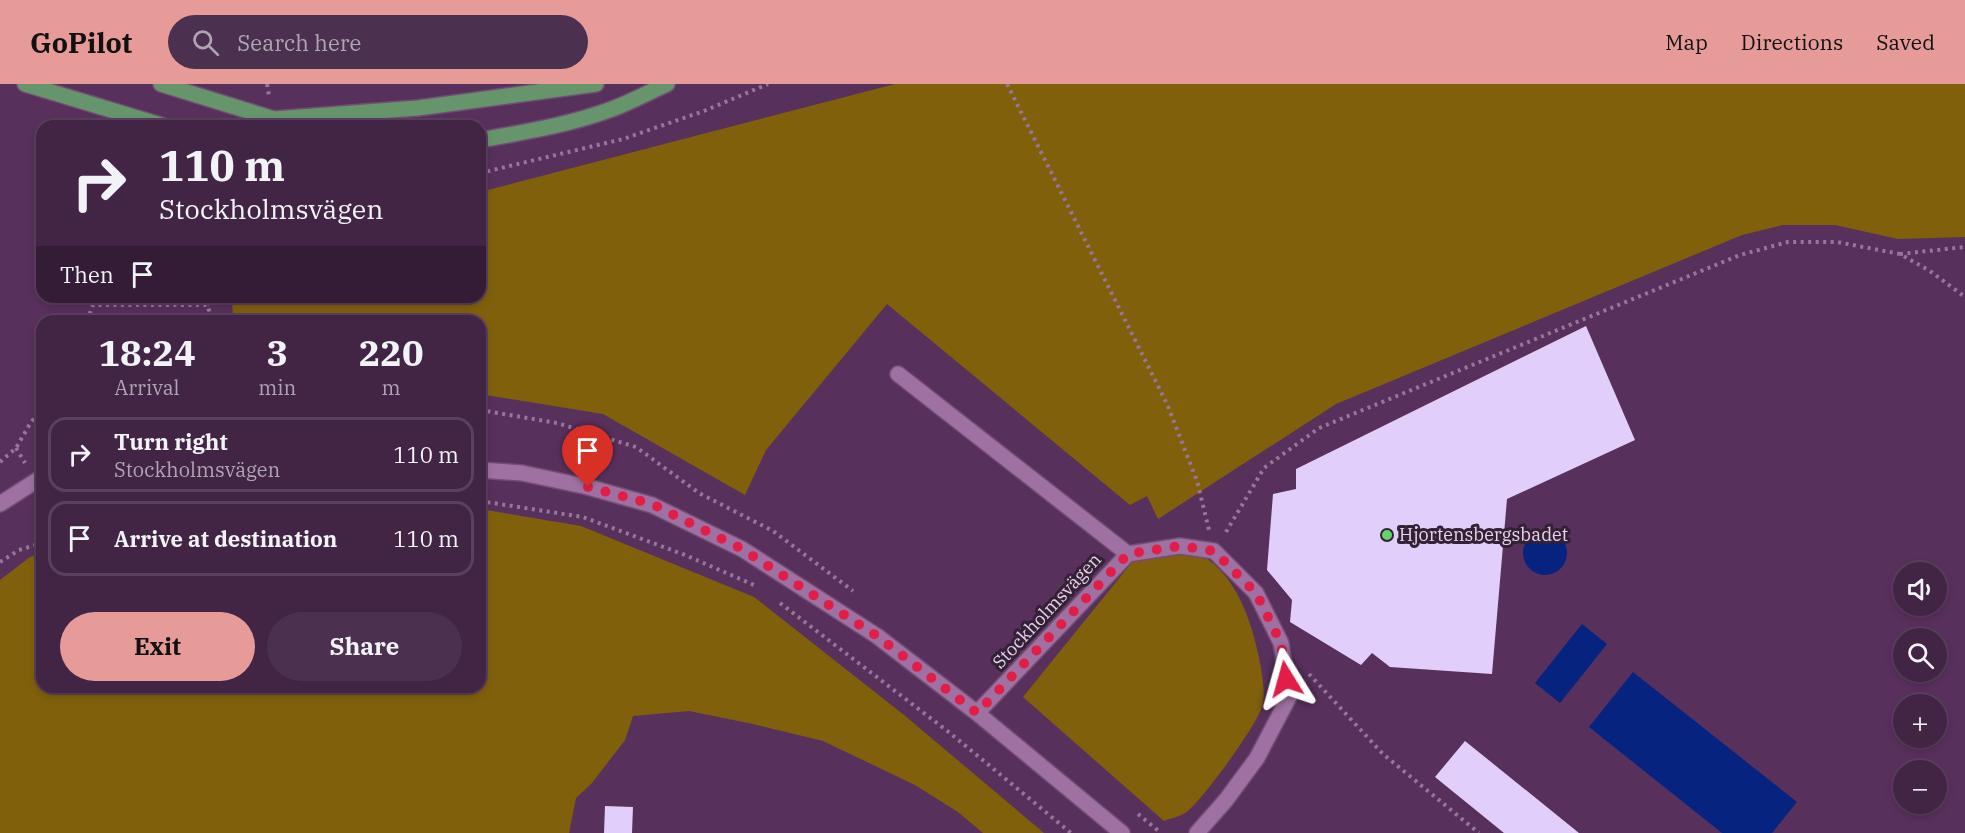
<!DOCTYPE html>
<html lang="en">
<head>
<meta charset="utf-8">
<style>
  :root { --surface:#422445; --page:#4c3050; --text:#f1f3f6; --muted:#aea4b3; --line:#5a415e; --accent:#e69b98 }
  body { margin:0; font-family:"IBM Plex Serif",serif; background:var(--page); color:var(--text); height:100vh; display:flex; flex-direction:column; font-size:22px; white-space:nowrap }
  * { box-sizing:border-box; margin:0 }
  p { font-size:20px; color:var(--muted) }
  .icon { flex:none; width:33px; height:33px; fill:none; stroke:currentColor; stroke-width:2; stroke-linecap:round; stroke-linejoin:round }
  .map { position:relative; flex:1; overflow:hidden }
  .sheet { position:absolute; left:36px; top:231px; width:450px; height:378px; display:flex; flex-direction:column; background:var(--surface); border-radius:18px; box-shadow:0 3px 9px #0003,0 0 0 2px var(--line) }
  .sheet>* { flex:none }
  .guide { position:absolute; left:36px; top:36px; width:450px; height:183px; border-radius:18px; box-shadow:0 3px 9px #0003,0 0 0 2px var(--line); background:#422445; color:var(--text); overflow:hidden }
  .tools { position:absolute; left:1893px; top:478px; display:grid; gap:12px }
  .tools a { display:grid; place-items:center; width:54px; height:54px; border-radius:50%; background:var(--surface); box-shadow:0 3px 9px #0003,0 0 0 2px var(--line); font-size:30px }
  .pin { position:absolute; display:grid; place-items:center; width:51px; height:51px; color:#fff; margin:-62px -26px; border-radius:50% 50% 50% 0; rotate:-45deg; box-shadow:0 0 6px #0007 }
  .pin .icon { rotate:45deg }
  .me { position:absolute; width:66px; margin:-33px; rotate:352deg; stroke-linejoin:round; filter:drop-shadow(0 0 4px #0008) }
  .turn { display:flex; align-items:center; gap:21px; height:126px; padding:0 24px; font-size:27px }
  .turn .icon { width:78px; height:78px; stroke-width:2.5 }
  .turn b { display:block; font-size:42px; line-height:51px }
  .then { display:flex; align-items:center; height:57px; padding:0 24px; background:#0003; gap:12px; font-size:22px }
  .eta { display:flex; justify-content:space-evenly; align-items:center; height:102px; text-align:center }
  .eta b { font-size:36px; font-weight:700; line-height:42px }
  .cta { display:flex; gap:12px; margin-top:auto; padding:12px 24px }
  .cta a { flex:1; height:69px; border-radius:36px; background:var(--accent); color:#111; font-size:24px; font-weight:700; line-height:69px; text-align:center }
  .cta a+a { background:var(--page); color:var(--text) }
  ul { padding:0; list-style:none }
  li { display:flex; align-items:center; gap:18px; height:75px; margin:0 12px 9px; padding:0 12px; border:3px solid var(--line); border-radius:18px }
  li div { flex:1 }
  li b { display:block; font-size:22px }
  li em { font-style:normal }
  header { display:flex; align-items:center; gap:36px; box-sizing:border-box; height:84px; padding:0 30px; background:var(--accent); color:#111 }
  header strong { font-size:28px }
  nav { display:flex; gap:33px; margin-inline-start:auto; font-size:21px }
  .search { width:420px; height:54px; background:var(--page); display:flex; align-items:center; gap:15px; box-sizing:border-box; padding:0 21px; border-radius:33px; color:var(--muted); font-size:22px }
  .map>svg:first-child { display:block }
</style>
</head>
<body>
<header>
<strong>GoPilot</strong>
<div class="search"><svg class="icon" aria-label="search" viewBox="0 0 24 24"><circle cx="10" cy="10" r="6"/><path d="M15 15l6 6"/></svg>Search here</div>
<nav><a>Map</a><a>Directions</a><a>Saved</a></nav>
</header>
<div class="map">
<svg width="1965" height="749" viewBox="0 0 1965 749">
  <rect width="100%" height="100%" fill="#58305c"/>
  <path fill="#81600c" d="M895,0H1965V153L1898,155L1835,141H1783L1742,151L1336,320L1158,435L1147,412L1130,421L887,220L766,366L745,411L603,330L480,310V237H233L232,213H480V108Z
    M480,425L581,442L754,513L904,631L1044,749H983L958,728L915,701L823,657L753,640L689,627L633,632L625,656L592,699L576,714L569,749H0V496L30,473L42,469V603H480Z
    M1146,461C1158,462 1182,461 1192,466C1237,486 1253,540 1261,584C1263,598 1266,612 1261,625C1256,642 1200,720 1185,729C1179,733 1171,734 1164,737L1023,613Z"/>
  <path fill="#05237f" d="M1523 469a22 22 0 1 1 44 0a22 22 0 1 1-44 0Z
    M1582,540L1607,560L1560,619L1535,599Z
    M1633,588L1797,718L1772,749H1722L1589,643Z"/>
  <path fill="#e1cefa" d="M1586,242L1635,356L1507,415L1492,590L1390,583L1372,569L1361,581L1290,538L1292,516L1267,486L1273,410L1296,405V385Z
    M1465,657L1579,749H1504L1435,693Z
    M605,722L633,723L632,749H604Z"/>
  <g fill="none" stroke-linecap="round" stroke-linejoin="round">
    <g stroke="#714d73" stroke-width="18">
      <path id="minor" d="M898,290L1128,470
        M480,386L522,389L588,403L652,421L742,465L877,552L977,629L1122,749
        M0,420L42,393
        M977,629L1128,470L1180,462L1214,467L1256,509L1281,559L1289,613L1257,674L1226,716L1197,749"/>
    </g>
    <g stroke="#714d73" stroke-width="18">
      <path id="major" d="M25,0L164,42
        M161,0L274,35L418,24L596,0
        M480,56C525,48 569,41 612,25C631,18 649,8 667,0"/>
    </g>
    <path stroke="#97769a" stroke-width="4" stroke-dasharray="3 4.5" stroke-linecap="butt" d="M267,0L269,12
      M1007,0L1167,320L1197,397L1209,446
      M480,89L623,55L704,27L768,0
      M1900,170L1965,163
      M207,221L210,213
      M87,237L93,221H207L213,237
      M480,326L557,339L636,363L699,409L773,447L853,507
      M16,364L25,379
      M0,378L16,364L31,338L42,326
      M480,417L583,433L685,471L754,501
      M1226,448L1264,384L1319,344L1740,171L1788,158H1837L1900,170L1930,187L1965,213
      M0,478L19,466L42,459
      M780,519L950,649L1071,749
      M1309,590L1383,670L1479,749
      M1138,730L1161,749"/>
    <use href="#minor" stroke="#9e71a2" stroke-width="15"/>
    <use href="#major" stroke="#66946b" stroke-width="15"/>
  </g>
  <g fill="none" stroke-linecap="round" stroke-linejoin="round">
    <path stroke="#e11d48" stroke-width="10" stroke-dasharray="0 18" d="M588,403L652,420L742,465L877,552L977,629L1128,470L1180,462L1214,467L1256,509L1281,559L1286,595"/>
  </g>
  <circle fill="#64d468" stroke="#332135" stroke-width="2" cx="1387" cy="451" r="6"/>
  <g text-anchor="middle" stroke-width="6" stroke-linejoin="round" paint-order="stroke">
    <g font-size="18" fill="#e9d1eb" stroke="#332135" text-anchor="start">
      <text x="1399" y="457">Hjortensbergsbadet</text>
    </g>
    <g font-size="18" fill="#e9d1eb" stroke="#332135">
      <text transform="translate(1047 527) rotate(-47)" y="6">Stockholmsvägen</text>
    </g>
  </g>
</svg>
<div class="tools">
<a><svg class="icon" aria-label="sound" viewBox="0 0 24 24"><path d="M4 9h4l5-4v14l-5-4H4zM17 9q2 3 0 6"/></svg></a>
<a><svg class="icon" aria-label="search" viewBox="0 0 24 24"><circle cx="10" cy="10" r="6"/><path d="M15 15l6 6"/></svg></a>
<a>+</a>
<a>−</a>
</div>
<div class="pin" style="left:588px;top:403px;background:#d93025"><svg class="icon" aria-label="arrive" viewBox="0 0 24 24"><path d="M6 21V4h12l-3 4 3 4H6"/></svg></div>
<svg class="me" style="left:1286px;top:595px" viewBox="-20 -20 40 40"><path d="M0-17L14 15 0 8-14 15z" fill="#e11d48" stroke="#fff" stroke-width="4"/></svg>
<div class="guide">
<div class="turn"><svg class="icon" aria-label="right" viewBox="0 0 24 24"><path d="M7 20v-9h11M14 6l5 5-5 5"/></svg><div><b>110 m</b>Stockholmsvägen</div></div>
<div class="then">Then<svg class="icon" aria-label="arrive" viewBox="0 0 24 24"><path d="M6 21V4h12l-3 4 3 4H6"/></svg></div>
</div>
<section class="sheet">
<div class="eta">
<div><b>18:24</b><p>Arrival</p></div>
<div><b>3</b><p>min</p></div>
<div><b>220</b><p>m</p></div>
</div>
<ul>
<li><svg class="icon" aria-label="right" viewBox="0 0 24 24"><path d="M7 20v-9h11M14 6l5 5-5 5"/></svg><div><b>Turn right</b><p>Stockholmsvägen</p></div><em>110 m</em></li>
<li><svg class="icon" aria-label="arrive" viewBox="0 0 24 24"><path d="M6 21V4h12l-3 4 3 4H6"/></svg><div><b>Arrive at destination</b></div><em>110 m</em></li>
</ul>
<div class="cta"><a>Exit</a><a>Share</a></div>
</section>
</div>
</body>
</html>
